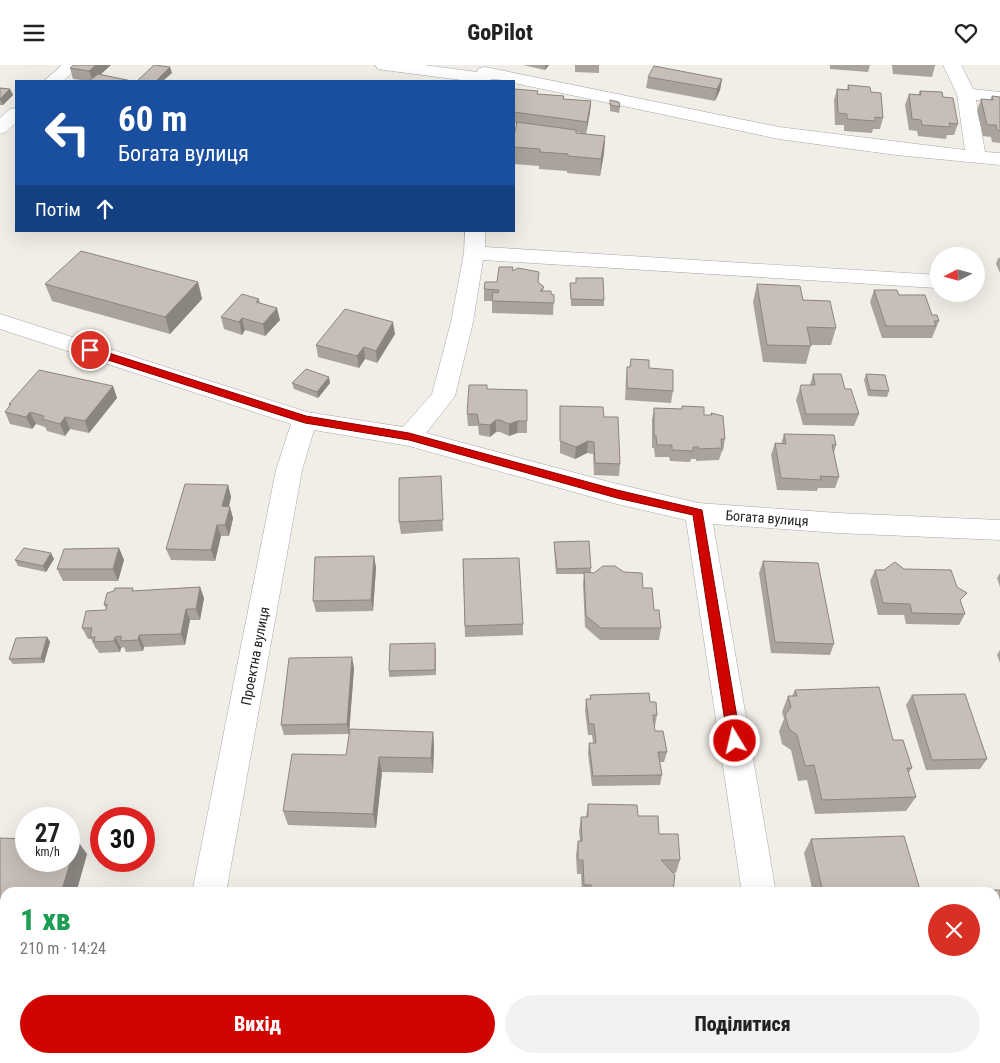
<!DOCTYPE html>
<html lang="uk">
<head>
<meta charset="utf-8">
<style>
  :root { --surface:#fff; --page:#f2f2f2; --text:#222; --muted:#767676; --accent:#d10500 }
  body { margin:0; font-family:"Roboto Condensed",sans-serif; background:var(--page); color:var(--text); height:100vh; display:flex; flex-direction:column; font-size:19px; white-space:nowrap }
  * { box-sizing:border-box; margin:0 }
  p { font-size:16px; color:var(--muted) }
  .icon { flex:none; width:28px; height:28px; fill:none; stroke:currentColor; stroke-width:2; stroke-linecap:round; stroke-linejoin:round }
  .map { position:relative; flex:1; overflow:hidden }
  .sheet { position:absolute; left:0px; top:822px; width:1000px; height:176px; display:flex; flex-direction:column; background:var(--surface); border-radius:15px 15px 0 0; box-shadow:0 5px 20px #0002 }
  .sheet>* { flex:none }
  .guide { position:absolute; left:15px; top:15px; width:500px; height:152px; border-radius:0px; box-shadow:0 5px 20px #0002; background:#1a4fa0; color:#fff; overflow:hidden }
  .needle { width:32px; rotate:264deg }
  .fabs { position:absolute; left:930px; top:182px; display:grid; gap:10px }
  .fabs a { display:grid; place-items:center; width:55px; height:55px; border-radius:50%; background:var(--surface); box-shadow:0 5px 20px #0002; font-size:25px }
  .speed { position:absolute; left:15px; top:742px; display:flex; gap:10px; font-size:25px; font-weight:700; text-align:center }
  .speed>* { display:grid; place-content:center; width:65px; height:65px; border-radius:50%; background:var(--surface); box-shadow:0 5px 20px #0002; line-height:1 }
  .speed small { font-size:12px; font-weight:400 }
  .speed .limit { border:8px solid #d22; background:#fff; color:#111 }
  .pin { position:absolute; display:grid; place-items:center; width:42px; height:42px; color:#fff; margin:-21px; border:2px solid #fff; border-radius:50%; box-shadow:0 1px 5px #0007 }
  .me { position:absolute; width:55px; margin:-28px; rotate:351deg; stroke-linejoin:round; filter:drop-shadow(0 0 4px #0008) }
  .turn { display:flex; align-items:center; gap:18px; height:105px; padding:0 20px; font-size:22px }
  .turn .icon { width:65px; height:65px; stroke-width:2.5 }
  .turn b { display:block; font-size:35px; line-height:42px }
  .then { display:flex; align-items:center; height:48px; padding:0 20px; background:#0003; gap:10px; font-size:19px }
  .round { display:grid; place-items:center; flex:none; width:52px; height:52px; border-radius:26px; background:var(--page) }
  .head { display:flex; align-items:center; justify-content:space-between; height:85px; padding:0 20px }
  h1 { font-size:30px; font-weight:800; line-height:38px; color:#1e9e55 }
  .button { display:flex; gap:10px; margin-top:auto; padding:10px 20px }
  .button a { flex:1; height:58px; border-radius:30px; background:var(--accent); color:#fff; font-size:20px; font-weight:800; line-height:58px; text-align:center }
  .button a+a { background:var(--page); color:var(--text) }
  header { display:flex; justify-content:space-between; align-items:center; height:65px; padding:0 20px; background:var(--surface); font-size:22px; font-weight:800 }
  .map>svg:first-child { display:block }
</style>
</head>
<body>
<header><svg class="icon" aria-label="menu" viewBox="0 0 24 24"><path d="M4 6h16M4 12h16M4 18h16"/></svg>GoPilot<svg class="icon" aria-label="heart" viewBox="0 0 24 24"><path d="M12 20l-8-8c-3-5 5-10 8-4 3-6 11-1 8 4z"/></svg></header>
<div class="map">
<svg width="1000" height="998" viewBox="0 0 1000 998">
  <rect width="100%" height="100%" fill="#f1eee8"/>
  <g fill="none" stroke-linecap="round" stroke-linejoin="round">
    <g stroke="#a8a8a8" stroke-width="1">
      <path id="minor" d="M62,0H81L63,16H44Z
        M375,0H424L477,7L479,3L485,2L779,62L965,85L957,29L943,0H961L973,24L1000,27V37L976,35L985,87L1000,88V100L896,90L779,74L514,18V16L492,14L490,16H469L384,5L378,4Z
        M16,43V58L6,67L0,69V53L10,44Z
        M465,166H485V182L939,210V222L936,223L483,195L473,257L455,331L426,368L617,419L698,438L838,448L1000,455V475L838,468L713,459L776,828H742L686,455L617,439L409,381L314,365L302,405L226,828H192L276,405L291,359L0,264V249L307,347L403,362L432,329L451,257L464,188Z
        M158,994H196L195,998H157Z
        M767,994H805L806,998H768Z"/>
    </g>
    <use href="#minor" fill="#fff" fill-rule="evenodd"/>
  </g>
  <path fill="#aaa39d" d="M73,0H111L100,10L132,16H88L73,14L70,3Z
    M523,0H549L545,5Z
    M575,0H599V8L575,7Z
    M830,0H870L868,7L830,4Z
    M892,0H935V1L932,12L893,9Z
    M648,12L722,14L720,25L715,36L646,23Z
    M848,20L871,27L883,53L880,64H873L872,68L844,66V60H835L834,35L837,24L847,25Z
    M0,23L10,24L13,30L3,40H0Z
    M514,24L538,29L564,31V34L591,36L590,47L586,69L576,67V68L605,71L604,88L600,111L567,108V106L539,104V101L514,99V71L517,59H514Z
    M920,26L943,32L958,59L954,70H947L946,74L918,71L917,66L909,65L905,40L909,29L918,30Z
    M992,31L1000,32V78L992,77L991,72L983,71L977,46L981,34L990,35Z
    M610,35L620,42L619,48L610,46Z
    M998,193H1000V208L996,199Z
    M513,206L538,217L544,222L543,226L551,229L554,230L553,250L492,248V236H484V224L497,217Z
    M198,217L202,234L170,269L52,236L45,219Z
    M570,218L604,235V241H571Z
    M757,219L803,235L836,263L831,280H811L806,299L763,297L753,237Z
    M874,225L899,230L932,250L939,256L932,273H882L870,237Z
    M259,234L260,238L280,255L265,271L245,265L242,270L224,264L221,252Z
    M395,269L377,298L365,294L359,303L318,292L316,280Z
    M631,294L649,303L673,326L671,338L625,335L626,314L627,302H630Z
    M813,309L845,324L859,349L854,361L803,360L796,335L801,320H810Z
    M866,309L889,326L887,332L868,331L864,315Z
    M292,318H330L318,333L294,324Z
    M113,321L117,333L89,368L70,364L65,371L47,366L45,362L36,359L32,364L10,359L5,347L10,341L9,339Z
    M487,324L527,325V368H517L509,371L500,367H496L490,372L479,370L478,361H468L467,349Z
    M560,341L604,352L620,399L619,411L594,410L593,389L587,388L575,394L560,388Z
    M682,341L704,350H711V348L725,374L723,386H722L719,395L696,396V394H691L690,397L670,396L669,392H655L654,383H652V355L654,343L682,344Z
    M784,369L836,380L834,388L839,412L835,423H818L817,426L777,425L771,390L775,378L781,379Z
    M441,411L443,466L401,469L399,457Z
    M228,420L231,432L229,442L233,453L229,471H221L215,496L171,495L166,484Z
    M554,477L591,503V508L643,523L654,545L661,563L659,575H600L585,562L583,519L584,509H556L554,483Z
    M119,483L124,495L118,516H63L57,504Z
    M51,488L54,494L46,507L18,501L15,495Z
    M374,491L376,503L373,546L316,547L313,536Z
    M463,494L523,559V570L465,572Z
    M763,496L834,579L830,590L771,588L759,508Z
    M904,504L961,537L965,549L959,560L906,559L904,550H878L870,516L875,505Z
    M1000,508V522L997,513Z
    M200,522L204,533L200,555H190L185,580L144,582L143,586L126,587L124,582L121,583L120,587L99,588L97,584H96L91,574H88L82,563L106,545V543L104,540L134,526Z
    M47,572L50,577L44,598L13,599L9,594Z
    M436,583V610L389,612V606Z
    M1000,585V598L997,590Z
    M354,603L349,668L433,667L434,682L433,708L382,707L376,763L288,760L283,746L346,690L349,669L284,670L281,660Z
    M795,625L893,675L912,703L908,709L916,732L906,746L815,749L807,715L798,716L791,685L782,679L779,666L784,654L782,647L788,631H792Z
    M590,630L650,637L657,650L655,661H654L655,666L667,687L664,697H660L662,710L660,720L592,721L588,688L589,678H593L592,670H588L585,645L586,634H590Z
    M912,630L987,694L980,704L926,705L906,640Z
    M588,739L638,751L659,769L680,795L676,808H673V825L672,828H582L581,809H577L576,790L578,776H580L579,766L581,752H586Z
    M0,773L87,789L76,828H5V876H0Z
    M811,774L921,828H813L804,788Z
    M979,825H1000V926L995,910V828H977Z
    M910,994H995L1000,998H911Z"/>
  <path fill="#8b8580" d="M96,0H111L93,16L89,6Z
    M545,0H549L545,5Z
    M170,2L172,8L163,16H156Z
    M722,14L720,25L715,36L717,24Z
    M10,24L13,30L3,40L0,34Z
    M591,36L590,47L586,69L587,57Z
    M605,71L604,88L600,111L601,94Z
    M198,217L202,234L170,269L165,252Z
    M277,243L280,255L265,271L263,259Z
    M242,253L245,265L242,270L239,257Z
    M393,257L395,269L377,298L376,286Z
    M364,282L365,294L359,303L357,291Z
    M329,312L330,318L318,333L317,327Z
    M113,321L117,333L89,368L85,356Z
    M30,347L36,359L32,364L26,352Z
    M65,352L70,364L65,371L60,359Z
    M496,355V367L490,372V360Z
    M518,356L517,368L509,371V359Z
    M588,376L587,388L575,394L576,382Z
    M228,420L231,432L226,453L222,441Z
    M230,442L233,453L229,471L225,460Z
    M217,460L221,471L215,496L211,485Z
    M119,483L124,495L118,516L113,504Z
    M51,488L54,494L46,507L43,501Z
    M374,491L376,503L373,546L371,535Z
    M200,522L204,533L200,555L196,544Z
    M186,544L190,555L185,580L181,569Z
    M139,570L144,582L143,586L138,575Z
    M47,572L50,577L44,598L41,593Z
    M115,572L121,583L120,587L114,576Z
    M352,592L354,603L349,669L347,659Z
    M433,667L434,682L433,708L431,693Z
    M379,692L382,707L376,763L373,749Z
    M77,775L87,789L76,828H61Z"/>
  <path fill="#c6beb7" stroke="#8b8580" d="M73,0H96L89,6L70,3Z
    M154,0L170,2L156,16H137Z
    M654,1L722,14L717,24L648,12Z
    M98,9L132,16H89Z
    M848,20L870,22L871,27L881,28L883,53L875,52V56L847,54V49L838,48L837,24L849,25Z
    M0,23L10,24L0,34Z
    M514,24L538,26L537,29L564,31L563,34L591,36L587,57L514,47Z
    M920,26L942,27L943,32L953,33L958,59L949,58L950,62L922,60L921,55L912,54L909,29L921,30Z
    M992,31L1000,32V66L997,65L996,60H987L981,34L993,35Z
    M610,35L619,37L620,42L610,40Z
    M517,57L576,65V68L605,71L601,94L568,91V89L540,87V84L514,82V71Z
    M81,186L198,217L165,252L45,219Z
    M499,202H513L512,206L518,203L539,207L538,217L544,222L540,226H551V229L554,230V238L492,236L493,227L498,228L499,225L484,224L485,217H497Z
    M576,213H603L604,235L571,234L570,218H576Z
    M757,219L800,221L803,235L830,236L836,263L807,262L811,281L767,280Z
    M874,225H897L899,230H925L932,250H937L939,256H934L936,261H886Z
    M242,229L259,234L256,237L277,243L263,259L242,253L239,257L221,252Z
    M345,244L393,257L376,286L364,282L357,291L316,280Z
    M631,294L649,295V303L673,305V326L627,323V302H630Z
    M306,304L329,312L317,327L292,318Z
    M39,305L113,321L85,356L65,352L60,359L42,354L44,351L30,347L26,352L5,347L11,339H9Z
    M813,309H841L845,324H851L859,349H806L800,323L801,320H815Z
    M866,309L885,310L889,326L870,325Z
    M469,320H487V324L527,325V356H518L509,359L500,355H496L490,360L479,359L477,349H467Z
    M560,341L603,342L604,352H618L620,399L595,398L594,377L588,376L576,382L560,376Z
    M682,341L704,342V350H712L711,348L723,351L725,374H721L722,383L698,384L699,382H693V386L672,385V380H657L656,371H654V343L682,344Z
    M784,369L834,370L836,380H832L839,412L820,411L821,415L781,413L775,378L786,379Z
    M441,411L443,455L399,457V413Z
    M185,419L228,420L222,441L230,442L225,460H217L211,485L166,484Z
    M589,476L591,503L557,504L554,477Z
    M24,483L51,488L43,501L15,495Z
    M119,483L113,504H57L64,484Z
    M374,491L371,535L313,536L315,492Z
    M519,493L523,559L465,561L463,494Z
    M763,496L818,498L834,579L775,577Z
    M895,497L904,504L951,505L957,522L967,528L960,535L965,549L912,548L910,539L883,538L875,505H884Z
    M603,501H615L624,507L642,508L643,523H652L654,545H659L661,563H601L586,551L584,507L594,508Z
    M200,522L196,544H186L181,569L139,570L138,575L121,576V571L115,572L114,576L94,577L95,572H90L92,563H82L86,546L106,545L107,539L104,540L107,528L114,526L115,523H133L132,526Z
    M47,572L41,593L9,594L16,573Z
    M435,578V605L389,606L390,579Z
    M352,592L347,659L281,660L289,593Z
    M879,622L893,675H903L912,703H907L916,732L822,735L814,700L805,701L797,670L789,664L785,650L791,642L788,631H797L795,625Z
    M649,628L650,637H656L657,650H653L655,666H663L667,687H658L662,710L593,711L589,678H596L594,659H589L586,634H591L590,630Z
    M965,629L987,694L932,695L912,630Z
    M350,664L433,667L431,693L379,692L373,749L283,746L292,689L346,690Z
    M588,739L637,740L638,751H658L659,769H678L680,795H661L675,810L673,825L671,828L592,826L591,820H584L583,795H578V776H582L581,752H588Z
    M904,771L921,828H823L811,774Z
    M0,773L26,774V796H69V775H77L61,828H5V864H0Z
    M979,825H1000V890L995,875V828H980Z
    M995,965L1000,982V998H920L919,994H995Z
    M346,994V998H263V997Z
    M635,994H670V996H700V998H616V996H635Z"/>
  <path fill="#d10500" stroke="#880300" d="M90,282L306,351L409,368L617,425L702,445L741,676L739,680H730L728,676L693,450L617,433L409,375L305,358L86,288L85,285Z"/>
  <g text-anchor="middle" stroke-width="4" stroke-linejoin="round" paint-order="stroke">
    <g font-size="14" fill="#212121" stroke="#fff">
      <text transform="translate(767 453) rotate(4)" y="5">Богата вулиця</text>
      <text transform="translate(255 591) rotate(-79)" y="5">Проектна вулиця</text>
    </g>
  </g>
</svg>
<div class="fabs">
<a><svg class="needle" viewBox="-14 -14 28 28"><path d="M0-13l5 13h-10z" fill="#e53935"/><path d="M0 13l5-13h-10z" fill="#767676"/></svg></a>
</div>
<div class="speed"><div>27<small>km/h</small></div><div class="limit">30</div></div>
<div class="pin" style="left:90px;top:285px;background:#d93025"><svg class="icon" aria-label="arrive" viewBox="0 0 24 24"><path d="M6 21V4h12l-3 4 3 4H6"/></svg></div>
<svg class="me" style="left:735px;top:676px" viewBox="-20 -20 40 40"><circle r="17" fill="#d10500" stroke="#fff" stroke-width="3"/><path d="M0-11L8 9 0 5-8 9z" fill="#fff"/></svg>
<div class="guide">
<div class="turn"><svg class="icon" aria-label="left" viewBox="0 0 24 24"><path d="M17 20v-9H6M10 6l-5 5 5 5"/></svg><div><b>60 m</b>Богата вулиця</div></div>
<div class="then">Потім<svg class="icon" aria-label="ahead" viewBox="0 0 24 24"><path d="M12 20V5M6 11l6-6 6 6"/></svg></div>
</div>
<section class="sheet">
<div class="head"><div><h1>1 хв</h1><p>210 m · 14:24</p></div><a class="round" style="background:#d93025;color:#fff"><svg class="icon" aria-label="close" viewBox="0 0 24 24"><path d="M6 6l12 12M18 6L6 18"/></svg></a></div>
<div class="button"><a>Вихід</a><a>Поділитися</a></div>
</section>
</div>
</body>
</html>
